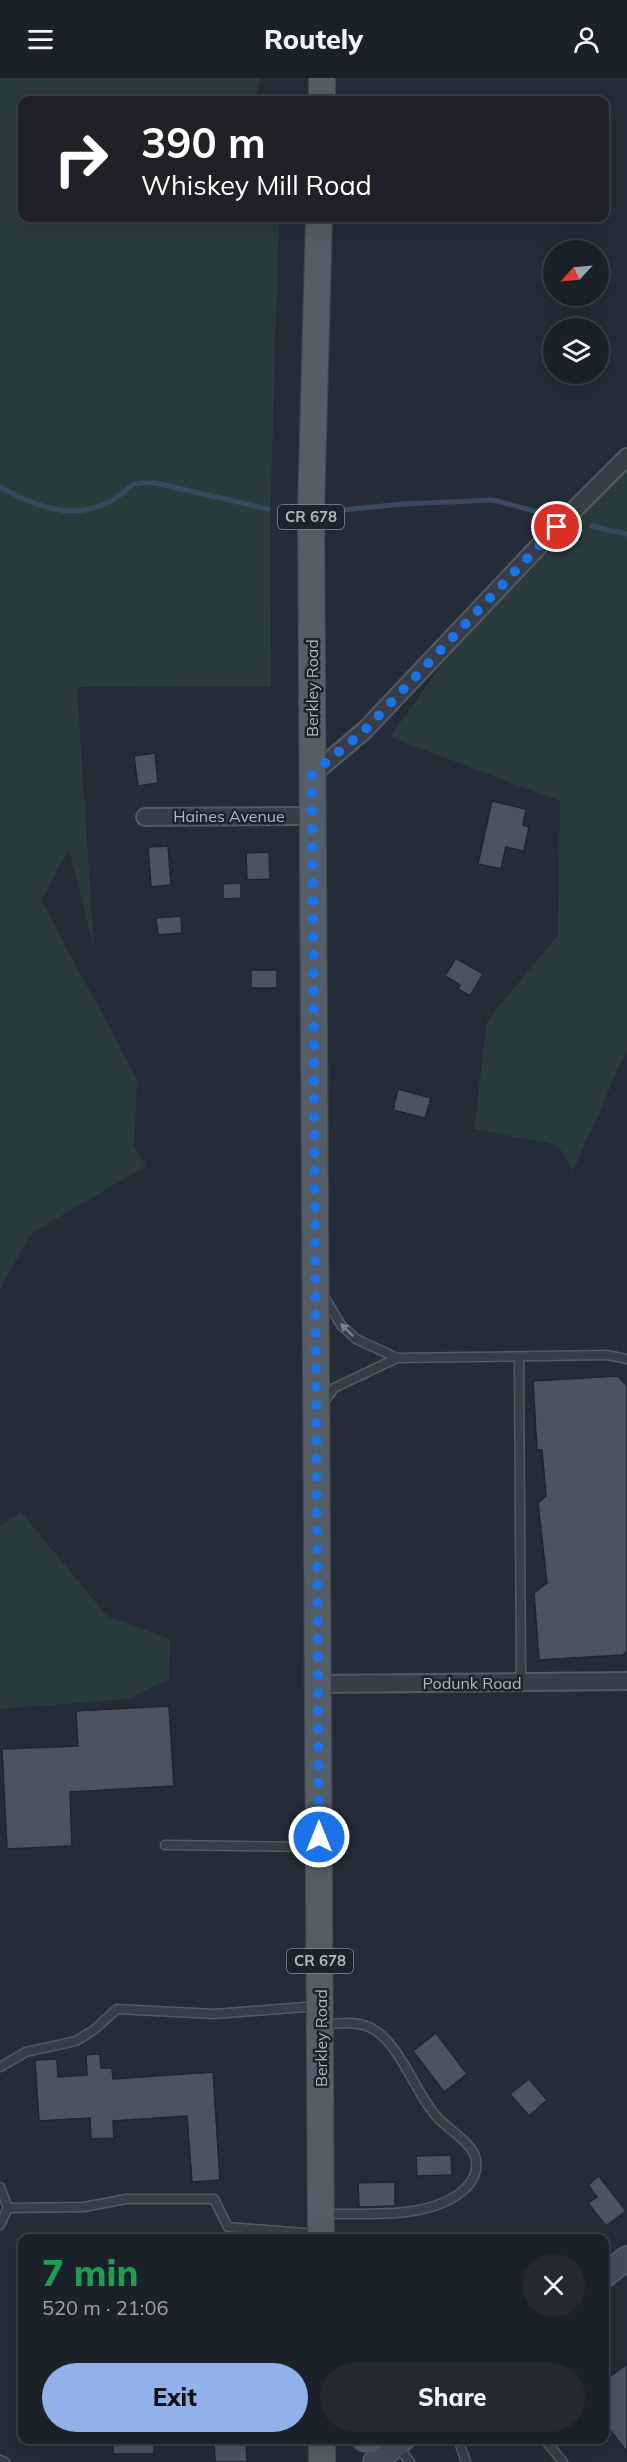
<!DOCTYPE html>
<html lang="en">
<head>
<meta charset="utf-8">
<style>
  :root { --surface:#1b2129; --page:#242931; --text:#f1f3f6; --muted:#a0a3a8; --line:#393e46; --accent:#90b1ea }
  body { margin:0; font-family:Mulish,sans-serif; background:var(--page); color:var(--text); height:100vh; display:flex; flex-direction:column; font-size:22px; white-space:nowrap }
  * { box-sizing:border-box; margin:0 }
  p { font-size:20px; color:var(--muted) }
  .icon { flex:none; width:33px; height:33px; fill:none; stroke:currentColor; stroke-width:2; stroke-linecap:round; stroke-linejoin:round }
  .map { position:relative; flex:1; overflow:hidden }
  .sheet { position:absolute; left:18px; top:2156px; width:591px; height:210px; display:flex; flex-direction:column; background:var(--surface); border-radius:12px; box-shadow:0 6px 24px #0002,0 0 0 2px var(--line) }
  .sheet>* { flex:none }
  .top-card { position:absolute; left:18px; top:18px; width:591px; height:126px; border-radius:12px; box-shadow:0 6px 24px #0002,0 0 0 2px var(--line); background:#202124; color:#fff; overflow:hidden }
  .needle { width:39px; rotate:244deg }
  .fabs { position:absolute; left:543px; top:162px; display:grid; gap:12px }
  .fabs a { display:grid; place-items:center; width:66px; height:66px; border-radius:50%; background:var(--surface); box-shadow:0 6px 24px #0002,0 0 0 2px var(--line); font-size:30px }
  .pin { position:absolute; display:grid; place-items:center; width:51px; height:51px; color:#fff; margin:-26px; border:3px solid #fff; border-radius:50%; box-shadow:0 2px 6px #0007 }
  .me { position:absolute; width:66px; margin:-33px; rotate:0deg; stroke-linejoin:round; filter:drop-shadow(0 0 4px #0008) }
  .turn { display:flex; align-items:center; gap:21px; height:126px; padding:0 24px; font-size:27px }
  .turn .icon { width:78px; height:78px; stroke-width:2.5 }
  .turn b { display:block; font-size:42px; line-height:51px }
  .round { display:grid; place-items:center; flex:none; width:63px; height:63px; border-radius:32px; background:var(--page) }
  .head { display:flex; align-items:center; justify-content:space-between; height:102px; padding:0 24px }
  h1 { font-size:36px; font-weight:800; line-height:45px; color:#1e9e55 }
  .primary-button { display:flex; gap:12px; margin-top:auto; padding:12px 24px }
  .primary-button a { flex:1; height:69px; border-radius:36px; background:var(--accent); color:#111; font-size:24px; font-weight:800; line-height:69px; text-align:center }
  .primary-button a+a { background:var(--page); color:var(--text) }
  header { display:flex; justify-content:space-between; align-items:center; height:78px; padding:0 24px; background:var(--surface); font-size:27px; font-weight:800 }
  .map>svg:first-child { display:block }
</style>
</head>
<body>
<header><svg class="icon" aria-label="menu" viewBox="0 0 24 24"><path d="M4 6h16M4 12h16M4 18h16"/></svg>Routely<svg class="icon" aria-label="person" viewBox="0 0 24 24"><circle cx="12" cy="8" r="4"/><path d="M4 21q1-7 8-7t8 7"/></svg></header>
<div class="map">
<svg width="627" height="2384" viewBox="0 0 627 2384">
  <rect width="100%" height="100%" fill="#242c37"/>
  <path fill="#2a3b3c" d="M0,0H261L254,22H22V140H279L270,445L271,608L77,609L94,870L69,771L41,822L137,1001L134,1069L146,1088L30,1156L0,1212Z
    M627,390V971L573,1093L558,1067L474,1051L487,943L558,857L560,723L390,659L495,512Z
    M21,1434L107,1538L170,1561L169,1601L128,1621L0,1631V1448Z"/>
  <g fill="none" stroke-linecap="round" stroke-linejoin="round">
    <path stroke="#3b495e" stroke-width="5" d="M0,409C34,428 74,444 111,423C133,410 126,403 156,405L268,431
      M332,433L403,426L493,422L546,436
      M592,448L627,456"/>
  </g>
  <path fill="#4b5360" stroke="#1f252e" stroke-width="1.5" d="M155,675L158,705L138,708L134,678Z
    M492,723L526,731L523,747L529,749L524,773L506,769L501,791L478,786Z
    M168,768L171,807L151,809L148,769Z
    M269,774L270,801L247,802L246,775Z
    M241,805V820L223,821V806Z
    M181,838L182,855L158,857L156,840Z
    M456,880L483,896L470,918L458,911L460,907L445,898Z
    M251,892H277V910H251Z
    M398,1011L431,1020L425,1040L393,1032Z
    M618,1298L627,1308V1573L623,1577L539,1582L534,1515L547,1505L538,1425L546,1418L542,1372H537L533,1303Z
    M169,1628L174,1708L70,1714L72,1768L7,1771L2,1671L78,1668L76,1633Z
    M436,1955L467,1996L444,2014L413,1973Z
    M100,1976L101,1990H112L113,2001L213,1994L220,2102L192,2104L187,2038L113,2043L114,2060L91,2061L90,2040L39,2043L35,1982L57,1981L58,1999L87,1997L86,1977Z
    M529,2001L547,2022L529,2038L510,2016Z
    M451,2077L452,2097L417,2098L416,2078Z
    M599,2098L626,2133L606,2148L588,2125L597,2119L588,2107Z
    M395,2104V2128L359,2129L358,2105Z
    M627,2286V2374L604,2344V2303Z
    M113,2361H154V2376H113Z
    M214,2361H246L247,2384H215Z"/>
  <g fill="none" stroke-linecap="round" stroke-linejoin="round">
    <g stroke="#555b65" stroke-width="11">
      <path id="lane" d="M323,1217L341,1247L356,1261L397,1280L607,1277L627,1281
        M519,1279L521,1604
        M324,1324L334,1310L397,1280
        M165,1767L315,1769
        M324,1947C338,1945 355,1943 369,1949C399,1962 415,2015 437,2039C448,2051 469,2063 475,2078C479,2091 474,2102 465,2111C431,2142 368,2135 324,2136
        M0,1989L26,1974L76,1963L95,1951L117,1931L214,1936L318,1928
        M0,2109L8,2130
        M0,2147L8,2130L84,2129L126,2121H214L228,2149L317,2156
        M458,2361L466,2384
        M544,2361L563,2384
        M397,2368L410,2384
        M0,2382L5,2384"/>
    </g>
    <g stroke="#555b65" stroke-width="20">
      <path id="street" d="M313,696L365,652L557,449L627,379
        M145,739L313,738
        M317,1606L627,1603"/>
    </g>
    <g stroke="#555b65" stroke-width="26">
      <path id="secondary" d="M604,2198L627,2180
        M375,2384L403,2361"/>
    </g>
    <g stroke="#414750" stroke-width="28">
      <path id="primary" d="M322,22V0
        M319,140L311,432L321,2160
        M322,2361V2384
        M365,2361H370"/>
    </g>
    <use href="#lane" stroke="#373e47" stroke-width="8"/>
    <use href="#street" stroke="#373e47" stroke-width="16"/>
    <use href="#secondary" stroke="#464d5a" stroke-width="22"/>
    <use href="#primary" stroke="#555d67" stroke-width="26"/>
  </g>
  <defs><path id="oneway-solid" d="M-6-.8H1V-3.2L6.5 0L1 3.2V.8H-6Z" transform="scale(1.5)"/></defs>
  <use fill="#7b818b" href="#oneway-solid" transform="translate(347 1252) rotate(-135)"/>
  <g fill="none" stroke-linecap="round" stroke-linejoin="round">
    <path stroke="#1a73e8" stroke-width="10" stroke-dasharray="0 18" d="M319,1759L312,696L365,652L557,449"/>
  </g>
  <g text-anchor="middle" stroke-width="5" stroke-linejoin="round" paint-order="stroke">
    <g fill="#1d232c" stroke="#858b96" stroke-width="1.5">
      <rect x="278" y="427" width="66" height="24" rx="4.5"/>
      <rect x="287" y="1871" width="66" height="24" rx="4.5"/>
    </g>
    <g font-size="15" font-weight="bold" fill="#b2b8c3">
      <text x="311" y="444">CR 678</text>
      <text x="320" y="1888">CR 678</text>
    </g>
    <g font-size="16" fill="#b2b8c3" stroke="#1d232c">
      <text transform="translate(312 610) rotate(-90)" y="6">Berkley Road</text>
      <text x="229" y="744">Haines Avenue</text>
      <text x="472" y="1611">Podunk Road</text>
      <text transform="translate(321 1960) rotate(-90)" y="6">Berkley Road</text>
    </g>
  </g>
</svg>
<div class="fabs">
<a><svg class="needle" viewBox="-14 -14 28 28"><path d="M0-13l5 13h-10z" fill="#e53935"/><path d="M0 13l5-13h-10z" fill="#a0a3a8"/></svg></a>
<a><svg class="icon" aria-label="layers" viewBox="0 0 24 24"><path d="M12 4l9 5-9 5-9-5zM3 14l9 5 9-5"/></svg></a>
</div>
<div class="pin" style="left:557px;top:449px;background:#d93025"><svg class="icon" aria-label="arrive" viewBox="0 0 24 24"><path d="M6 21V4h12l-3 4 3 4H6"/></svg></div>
<svg class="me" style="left:319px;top:1759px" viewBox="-20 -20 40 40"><circle r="17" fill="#1a73e8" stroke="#fff" stroke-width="3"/><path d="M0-11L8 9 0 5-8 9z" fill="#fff"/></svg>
<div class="top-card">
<div class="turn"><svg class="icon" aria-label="right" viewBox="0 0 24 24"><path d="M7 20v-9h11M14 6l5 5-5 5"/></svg><div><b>390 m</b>Whiskey Mill Road</div></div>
</div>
<section class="sheet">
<div class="head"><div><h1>7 min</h1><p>520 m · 21:06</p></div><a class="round"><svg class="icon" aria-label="close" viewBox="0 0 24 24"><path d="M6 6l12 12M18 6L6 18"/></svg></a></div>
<div class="primary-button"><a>Exit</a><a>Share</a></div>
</section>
</div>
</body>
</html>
